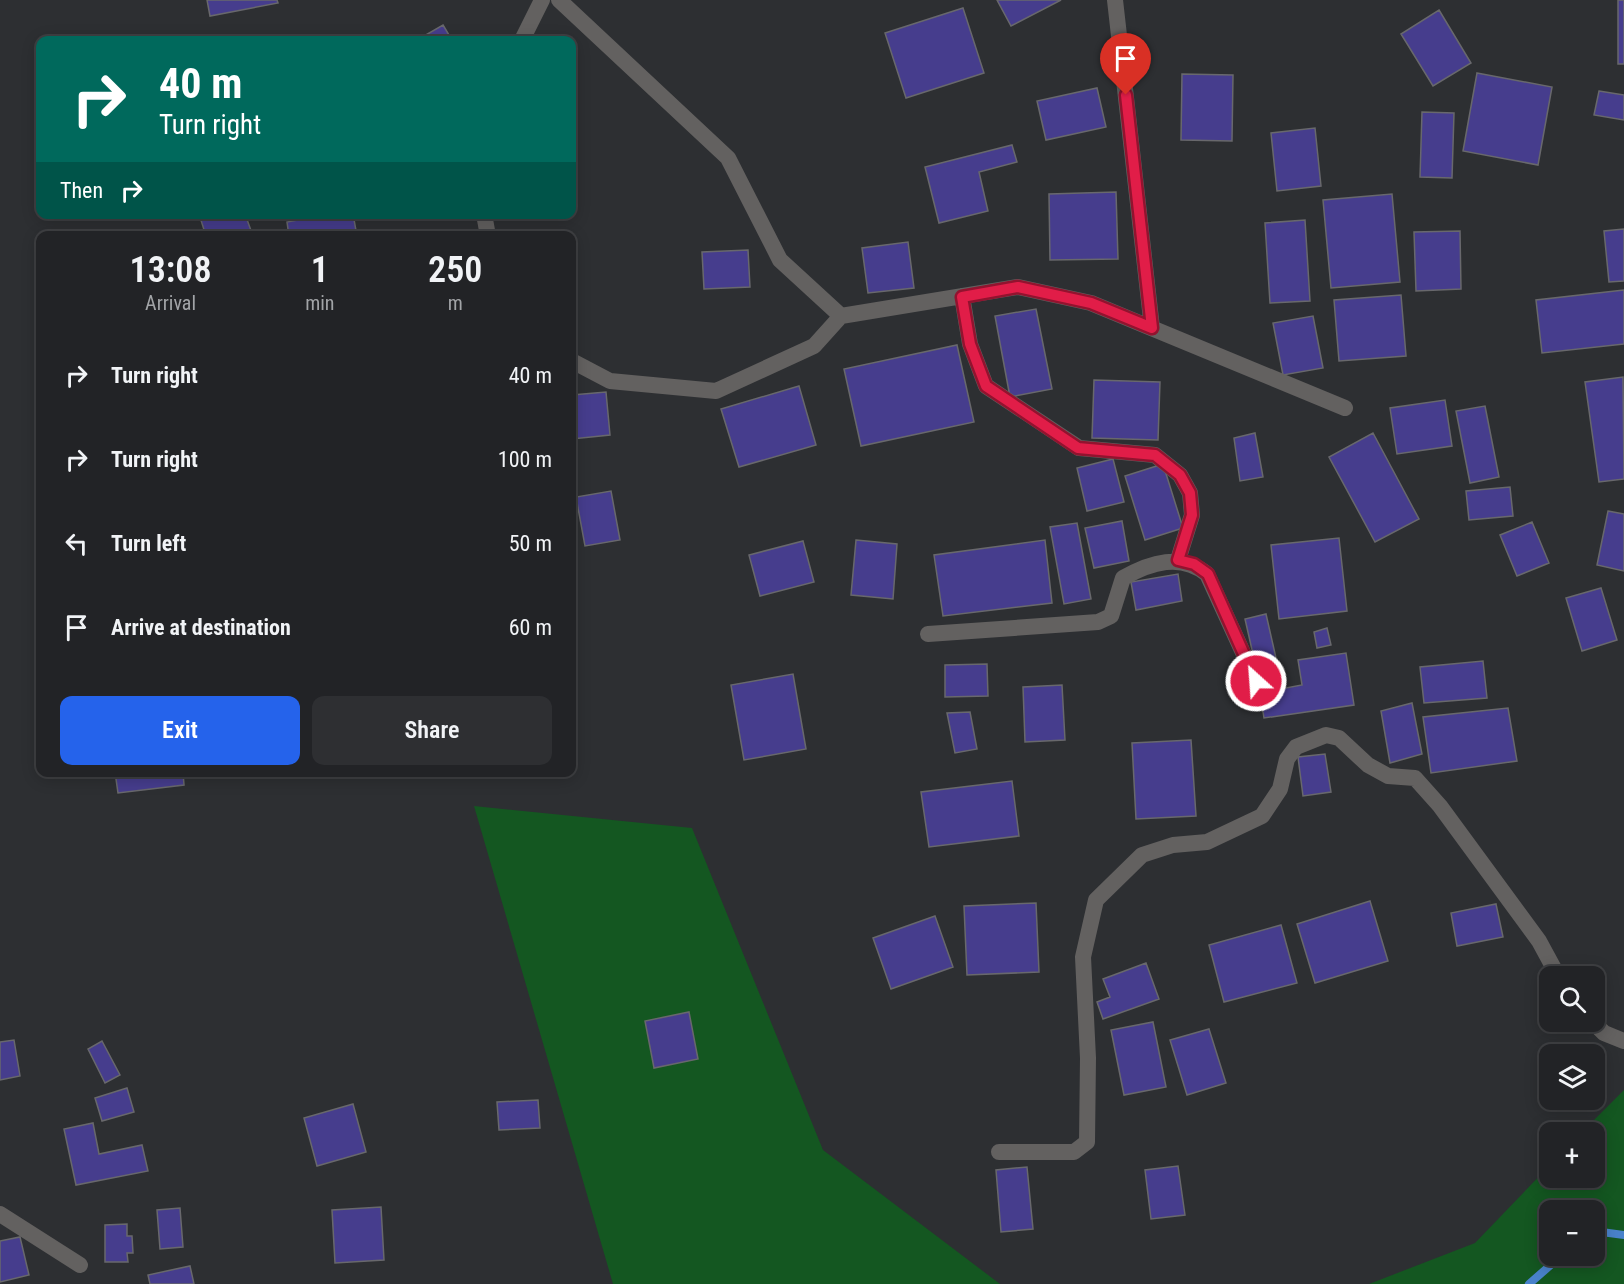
<!DOCTYPE html>
<html lang="en">
<head>
<meta charset="utf-8">
<style>
  :root { --surface:#222326; --page:#2e2f32; --text:#f1f3f6; --muted:#a2a4a7; --line:#3f4043; --accent:#2563eb }
  body { margin:0; font-family:"Roboto Condensed",sans-serif; background:var(--page); color:var(--text); height:100vh; display:flex; flex-direction:column; font-size:22px; white-space:nowrap }
  * { box-sizing:border-box; margin:0 }
  p { font-size:20px; color:var(--muted) }
  .icon { flex:none; width:33px; height:33px; fill:none; stroke:currentColor; stroke-width:2; stroke-linecap:round; stroke-linejoin:round }
  .map { position:relative; flex:1; overflow:hidden }
  .sheet { position:absolute; left:36px; top:231px; width:540px; height:546px; display:flex; flex-direction:column; background:var(--surface); border-radius:12px; box-shadow:0 3px 15px #0003,0 0 0 2px var(--line) }
  .sheet>* { flex:none }
  .hud { position:absolute; left:36px; top:36px; width:540px; height:183px; border-radius:12px; box-shadow:0 3px 15px #0003,0 0 0 2px var(--line); background:#00695c; color:#fff; overflow:hidden }
  .tools { position:absolute; left:1539px; top:966px; display:grid; gap:12px }
  .tools a { display:grid; place-items:center; width:66px; height:66px; border-radius:12px; background:var(--surface); box-shadow:0 3px 15px #0003,0 0 0 2px var(--line); font-size:30px }
  .pin { position:absolute; display:grid; place-items:center; width:51px; height:51px; color:#fff; margin:-62px -26px; border-radius:50% 50% 50% 0; rotate:-45deg; box-shadow:0 0 6px #0007 }
  .pin .icon { rotate:45deg }
  .me { position:absolute; width:66px; margin:-33px; rotate:334deg; stroke-linejoin:round; filter:drop-shadow(0 0 4px #0008) }
  .turn { display:flex; align-items:center; gap:21px; height:126px; padding:0 24px; font-size:27px }
  .turn .icon { width:78px; height:78px; stroke-width:2.5 }
  .turn b { display:block; font-size:42px; line-height:51px }
  .then { display:flex; align-items:center; height:57px; padding:0 24px; background:#0003; gap:12px; font-size:22px }
  .eta { display:flex; justify-content:space-evenly; align-items:center; height:102px; text-align:center }
  .eta b { font-size:36px; font-weight:600; line-height:42px }
  .cta { display:flex; gap:12px; margin-top:auto; padding:12px 24px }
  .cta a { flex:1; height:69px; border-radius:12px; background:var(--accent); color:#fff; font-size:24px; font-weight:600; line-height:69px; text-align:center }
  .cta a+a { background:var(--page); color:var(--text) }
  ul { padding:0; list-style:none }
  li { display:flex; align-items:center; gap:18px; height:84px; padding:0 24px }
  li div { flex:1 }
  li b { display:block; font-size:22px }
  li em { font-style:normal }
  .map>svg:first-child { display:block }
</style>
</head>
<body>
<div class="map">
<svg width="1624" height="1284" viewBox="0 0 1624 1284">
  <rect width="100%" height="100%" fill="#2d2f32"/>
  <path fill="#145721" fill-rule="evenodd" d="M474,806L692,828L823,1150L1000,1284H613Z
    M1624,1090V1284H1369L1475,1243L1549,1166L1550,1178H1594V1132H1582ZM1550,1210H1594V1256H1550Z"/>
  <g fill="none" stroke-linecap="round" stroke-linejoin="round">
    <path stroke="#4982cb" stroke-width="8" d="M1594,1231L1624,1235
      M1529,1284L1561,1256"/>
  </g>
  <path fill="#463d8d" stroke="#68686c" stroke-width="1.5" d="M207,0H277L278,3L210,16Z
    M997,0H1061L1011,26Z
    M1618,0H1624V64H1618Z
    M963,8L984,73L906,98L885,33Z
    M1439,10L1471,63L1433,86L1401,34Z
    M443,25L452,40H417Z
    M1477,73L1552,87L1538,165L1463,151Z
    M1182,74L1233,75L1232,141L1181,140Z
    M1097,88L1106,127L1046,140L1037,101Z
    M1599,91L1624,95V120L1594,115Z
    M1422,112L1454,113L1452,178L1420,177Z
    M1315,128L1321,186L1277,191L1271,133Z
    M1012,145L1017,162L979,172L988,211L939,223L925,167Z
    M1116,192L1118,259L1050,260L1049,194Z
    M1392,194L1400,282L1331,288L1323,200Z
    M199,214H245L253,236H206Z
    M330,214H353L357,236H289L287,222Z
    M1305,220L1310,301L1270,303L1265,223Z
    M1624,229V281L1609,282L1604,231Z
    M1460,231L1461,289L1416,291L1414,232Z
    M908,242L914,288L868,293L862,248Z
    M748,250L750,287L704,289L702,252Z
    M1624,290V344L1542,353L1536,300Z
    M1401,295L1406,356L1339,361L1334,300Z
    M1036,309L1052,389L1010,397L995,316Z
    M1313,316L1323,368L1283,375L1273,323Z
    M957,345L974,422L861,446L844,369Z
    M1623,377L1624,479L1599,482L1585,382Z
    M1094,380L1160,382L1158,440L1092,438Z
    M799,386L816,445L739,467L721,409Z
    M606,392L610,435L572,439V395Z
    M1445,400L1452,446L1397,454L1390,408Z
    M1485,406L1499,477L1470,483L1456,411Z
    M1255,433L1263,477L1240,481L1234,438Z
    M1373,433L1419,519L1375,542L1329,457Z
    M1113,459L1124,502L1087,511L1077,468Z
    M1163,464L1183,528L1145,540L1125,476Z
    M1510,487L1513,516L1469,520L1466,491Z
    M611,491L620,540L585,546L576,497Z
    M1608,511L1624,514V571L1597,565Z
    M1122,521L1129,561L1094,568L1085,528Z
    M1532,522L1549,563L1517,576L1500,535Z
    M1077,523L1091,599L1064,604L1050,527Z
    M1339,538L1347,611L1279,619L1271,545Z
    M856,540L897,544L893,599L851,595Z
    M1045,540L1052,603L943,616L934,555Z
    M803,541L814,582L760,596L749,555Z
    M1178,574L1182,601L1136,610L1131,582Z
    M1601,588L1617,640L1582,651L1566,598Z
    M1266,614L1276,658L1255,663L1245,619Z
    M1327,628L1331,645L1317,648L1314,632Z
    M1346,653L1354,705L1264,718L1260,693L1302,685L1298,660Z
    M1483,661L1487,698L1424,703L1420,667Z
    M987,664L988,696L945,697V665Z
    M793,674L806,749L744,760L731,685Z
    M1062,685L1065,740L1025,742L1023,687Z
    M1412,703L1422,754L1390,763L1381,711Z
    M1508,708L1517,761L1431,773L1423,717Z
    M970,712L977,749L955,753L947,713Z
    M1191,740L1196,816L1136,819L1132,743Z
    M1325,754L1331,792L1303,796L1298,757Z
    M115,772H183L184,785L118,793Z
    M1012,781L1019,836L929,847L921,792Z
    M1370,901L1388,961L1315,983L1297,924Z
    M1036,903L1039,972L967,975L964,906Z
    M1496,904L1503,937L1457,946L1451,913Z
    M935,916L953,967L891,989L873,938Z
    M1281,925L1297,983L1224,1002L1209,945Z
    M1146,963L1159,999L1103,1019L1097,1002L1110,997L1103,979Z
    M689,1012L698,1059L654,1068L645,1021Z
    M1153,1022L1166,1087L1124,1095L1111,1030Z
    M1209,1029L1226,1083L1187,1095L1170,1040Z
    M14,1040L20,1076L0,1080V1042Z
    M102,1041L120,1075L105,1083L88,1049Z
    M127,1088L134,1112L102,1121L95,1098Z
    M538,1100L540,1128L499,1130L497,1102Z
    M353,1104L366,1152L317,1166L304,1118Z
    M93,1123L99,1154L142,1145L148,1171L76,1185L64,1129Z
    M1178,1166L1185,1215L1151,1219L1145,1170Z
    M1027,1167L1033,1229L1001,1232L996,1170Z
    M381,1207L384,1260L335,1263L332,1210Z
    M180,1208L183,1247L160,1249L157,1210Z
    M127,1224V1236H132L133,1253H127L128,1262H105V1225Z
    M20,1237L29,1275L0,1282V1241Z
    M190,1266L194,1284H150L148,1275Z"/>
  <g fill="none" stroke-linecap="round" stroke-linejoin="round">
    <path stroke="#636160" stroke-width="16" d="M559,0L728,158L780,260L841,316
      M1115,0L1152,328
      M522,40L542,0
      M484,214L488,236
      M962,296L970,344L986,386L1079,448L1155,455L1180,475L1190,493L1192,515L1178,560
      M572,361L610,381L716,391L814,346L841,316L1018,287L1091,303L1345,408
      M928,634L1098,622L1111,616L1123,578C1151,562 1181,553 1207,574L1256,681
      M1593,1022L1604,1033L1624,1041
      M999,1152H1074L1087,1142L1088,1058L1083,957L1096,900L1142,855L1173,845L1207,842L1262,816L1280,789L1287,759L1296,747L1326,735L1339,738L1368,765L1388,776L1415,778L1440,806L1539,941L1558,976
      M0,1214L80,1265"/>
  </g>
  <g fill="none" stroke-linecap="round" stroke-linejoin="round">
    <g stroke="#92132f" stroke-width="15">
      <path id="route" d="M1126,95L1152,328L1091,303L1018,287L962,297L970,344L986,386L1078,448L1155,455L1180,475L1190,493L1192,515L1178,560L1194,564L1208,574L1256,681"/>
    </g>
    <use href="#route" stroke="#e11d48" stroke-width="10"/>
  </g>
</svg>
<div class="tools">
<a><svg class="icon" aria-label="search" viewBox="0 0 24 24"><circle cx="10" cy="10" r="6"/><path d="M15 15l6 6"/></svg></a>
<a><svg class="icon" aria-label="layers" viewBox="0 0 24 24"><path d="M12 4l9 5-9 5-9-5zM3 14l9 5 9-5"/></svg></a>
<a>+</a>
<a>−</a>
</div>
<div class="pin" style="left:1126px;top:95px;background:#d93025"><svg class="icon" aria-label="arrive" viewBox="0 0 24 24"><path d="M6 21V4h12l-3 4 3 4H6"/></svg></div>
<svg class="me" style="left:1256px;top:681px" viewBox="-20 -20 40 40"><circle r="17" fill="#e11d48" stroke="#fff" stroke-width="3"/><path d="M0-11L8 9 0 5-8 9z" fill="#fff"/></svg>
<div class="hud">
<div class="turn"><svg class="icon" aria-label="right" viewBox="0 0 24 24"><path d="M7 20v-9h11M14 6l5 5-5 5"/></svg><div><b>40 m</b>Turn right</div></div>
<div class="then">Then<svg class="icon" aria-label="right" viewBox="0 0 24 24"><path d="M7 20v-9h11M14 6l5 5-5 5"/></svg></div>
</div>
<section class="sheet">
<div class="eta">
<div><b>13:08</b><p>Arrival</p></div>
<div><b>1</b><p>min</p></div>
<div><b>250</b><p>m</p></div>
</div>
<ul>
<li><svg class="icon" aria-label="right" viewBox="0 0 24 24"><path d="M7 20v-9h11M14 6l5 5-5 5"/></svg><div><b>Turn right</b></div><em>40 m</em></li>
<li><svg class="icon" aria-label="right" viewBox="0 0 24 24"><path d="M7 20v-9h11M14 6l5 5-5 5"/></svg><div><b>Turn right</b></div><em>100 m</em></li>
<li><svg class="icon" aria-label="left" viewBox="0 0 24 24"><path d="M17 20v-9H6M10 6l-5 5 5 5"/></svg><div><b>Turn left</b></div><em>50 m</em></li>
<li><svg class="icon" aria-label="arrive" viewBox="0 0 24 24"><path d="M6 21V4h12l-3 4 3 4H6"/></svg><div><b>Arrive at destination</b></div><em>60 m</em></li>
</ul>
<div class="cta"><a>Exit</a><a>Share</a></div>
</section>
</div>
</body>
</html>
